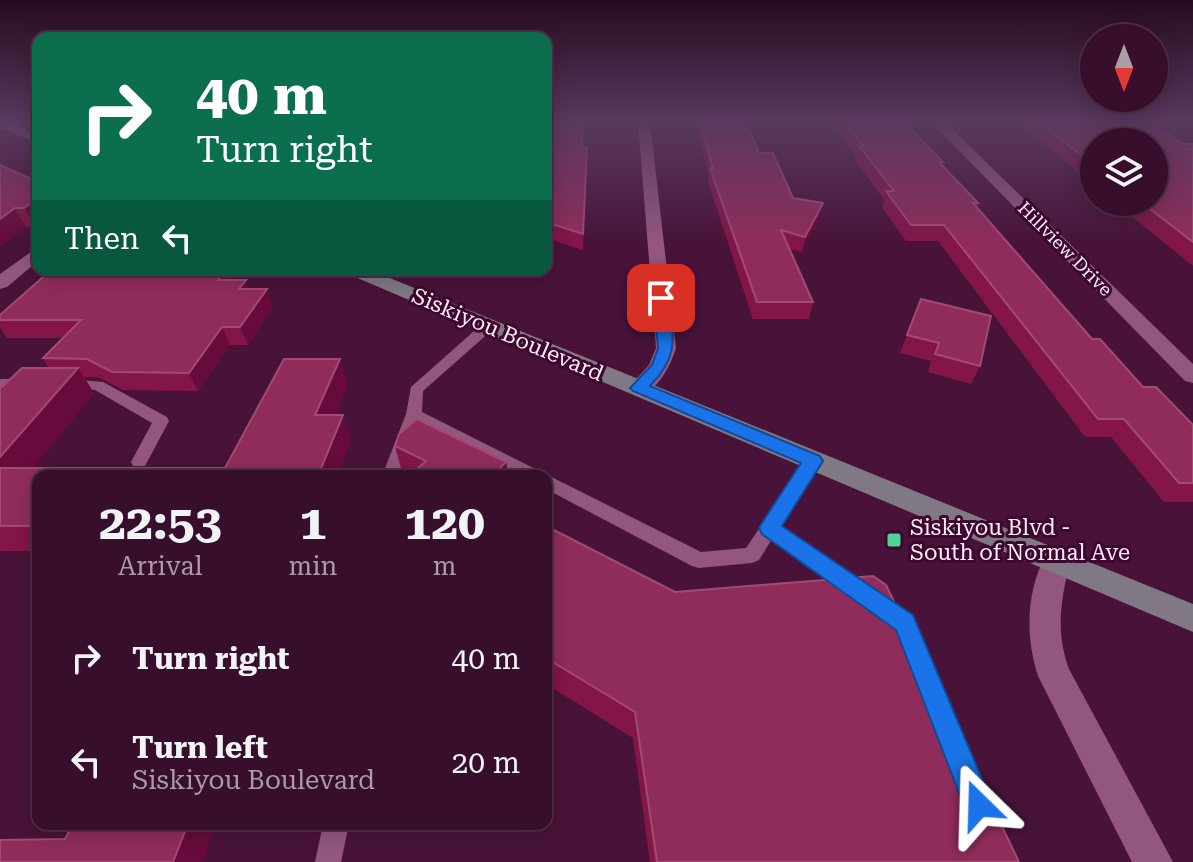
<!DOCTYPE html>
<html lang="en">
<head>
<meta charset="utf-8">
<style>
  :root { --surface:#370e2b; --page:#3e1733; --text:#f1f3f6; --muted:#aa9ca9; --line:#512e47 }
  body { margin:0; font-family:"Roboto Serif",serif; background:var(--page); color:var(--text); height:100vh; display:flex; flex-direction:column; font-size:30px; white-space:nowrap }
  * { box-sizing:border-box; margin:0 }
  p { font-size:26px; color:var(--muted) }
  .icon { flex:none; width:44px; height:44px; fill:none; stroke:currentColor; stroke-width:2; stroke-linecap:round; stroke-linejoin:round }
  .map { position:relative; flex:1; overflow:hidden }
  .drawer { position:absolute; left:32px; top:470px; width:520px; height:360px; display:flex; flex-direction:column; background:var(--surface); border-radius:16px; box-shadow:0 4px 20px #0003,0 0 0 2px var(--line) }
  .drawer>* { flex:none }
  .guide { position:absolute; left:32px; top:32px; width:520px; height:244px; border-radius:16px; box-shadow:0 4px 20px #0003,0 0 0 2px var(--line); background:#0b6e4f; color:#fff; overflow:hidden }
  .needle { width:52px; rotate:180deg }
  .controls { position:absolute; left:1080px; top:24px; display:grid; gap:16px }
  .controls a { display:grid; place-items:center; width:88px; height:88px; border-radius:50%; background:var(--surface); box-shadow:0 4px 20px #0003,0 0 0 2px var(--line); font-size:40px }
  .pin { position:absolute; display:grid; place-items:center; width:68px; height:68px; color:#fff; margin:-34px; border-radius:16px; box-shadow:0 4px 12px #0006 }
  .me { position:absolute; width:88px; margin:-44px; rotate:338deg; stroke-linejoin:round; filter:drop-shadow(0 0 6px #0008) }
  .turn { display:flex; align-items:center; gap:28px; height:168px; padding:0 32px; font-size:36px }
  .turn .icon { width:104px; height:104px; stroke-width:2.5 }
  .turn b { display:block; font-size:56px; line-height:68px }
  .then { display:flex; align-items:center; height:76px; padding:0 32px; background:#0003; gap:16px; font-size:30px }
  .eta { display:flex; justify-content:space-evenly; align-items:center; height:136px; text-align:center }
  .eta b { font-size:48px; font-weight:700; line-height:56px }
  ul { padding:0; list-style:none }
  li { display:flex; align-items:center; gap:24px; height:104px; padding:0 32px }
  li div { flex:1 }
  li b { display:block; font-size:30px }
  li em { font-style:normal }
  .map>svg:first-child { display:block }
</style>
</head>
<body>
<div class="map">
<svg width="1193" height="862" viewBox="0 0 1193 862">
  <rect width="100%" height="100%" fill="#491339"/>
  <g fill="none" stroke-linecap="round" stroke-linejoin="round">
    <path fill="#93577e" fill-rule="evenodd" d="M487,323L494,327L492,330L423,391L422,412L701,552L746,548L807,457H819L821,461L781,526L866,584L869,590L866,596L859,598L852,596L772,539L759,560L752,563L699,568L692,566L546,489V476H521L419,423L400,476H382L406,414L411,387L482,324Z
      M0,379H27L34,384L27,389H0Z
      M66,379L103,382L167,417L169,421L145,466H133L131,462L152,423L95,390L61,387L59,384Z
      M888,602L912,616L930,656L927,663L919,666L911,663L897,629L881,617L878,611L881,605Z
      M323,824H349L341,862H315Z"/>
    <path fill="#93577e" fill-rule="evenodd" d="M638,122H650L676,348C670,367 655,399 631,393L628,388L649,365L656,348Z
      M931,122H945L1193,364V383L1185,381Z
      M38,247V261L7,287L0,289V274Z
      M1056,550L1066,554L1070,562C1061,600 1055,631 1069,669L1173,862H1132L1038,676C1025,635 1026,593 1046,554Z"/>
    <path fill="#807985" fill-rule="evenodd" d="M0,122H9L38,134V143L0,128Z
      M345,270H370L1193,604V632L348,274Z"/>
  </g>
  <path fill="#831549" d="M546,122L583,148L587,162L583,250L546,238Z
    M695,122H742L759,153L793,198L819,218L802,252L790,249L813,302L809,319H753L708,182L709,175Z
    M830,122H904L943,162L942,165L978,203L977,207L1092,339L1143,387L1193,425V502H1164L1111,437H1085L938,241H906L882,207L884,200L855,160L856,156Z
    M1018,122H1095L1097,124L1183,144H1193V266L1114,202H1154L1094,142V185Z
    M0,165L38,182V225L35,227H26L0,246Z
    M226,270L230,280L249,289L273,306L248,345H230L198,391L123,390L98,377H84L94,393L33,468H225L340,359L348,384L335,415H343L351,440L337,476H38V551H0V387L49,368L43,358L63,338H7L0,327V315Z
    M921,299L980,366L971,384L928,372L931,361L900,353Z
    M395,446L506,462L508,476H403Z
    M546,526L1019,862H650L633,738L546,684Z"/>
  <path fill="#660b3b" d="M587,148V162L583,250V234Z
    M38,198V225L35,227L24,208Z
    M823,203L819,218L802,252L805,237Z
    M15,208L26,227L0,246V219Z
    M226,270L233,287L218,280Z
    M246,280L252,297L239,289Z
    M267,289L273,306L248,345L240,327Z
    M222,327L230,345L198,391L189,373Z
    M340,359L348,384L325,440L315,415Z
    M78,368L94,393L12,494L0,480V457Z
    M343,415L351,440L337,476H318Z
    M506,462L508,476H492Z
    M188,824H216L203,862H173Z"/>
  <path fill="#902c5c" stroke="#a14b74" stroke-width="2" d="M546,122H583L582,148H587L583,234L546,222Z
    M700,122H742L745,129H749L759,153H773L793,198L823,203L805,237L781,230L813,302H757L710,168H713Z
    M844,122H904L943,162H939L978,203H973L1092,339H1100L1143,387H1156L1193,425V483H1179L1124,419H1098L944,225H911L886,191H894L859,146H863Z
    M1038,122H1095L1097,124L1153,125L1183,144H1193V242L1141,202H1154V142H1094V165Z
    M0,165L38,182V198L24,208H15L0,219Z
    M51,270H226L218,280H246L239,289H267L240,327H222L189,373L112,372L87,359L43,358L81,320H0V315Z
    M921,299L991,316L980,366L935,354L939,343L907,335Z
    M284,359H340L315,415H343L318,476H38V526H0V468H225Z
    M22,368H78L0,457V387H2Z
    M417,419L506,462L492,476H409L426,461L395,446L399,434Z
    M546,526L675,592L873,576L886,585L1019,862H657L635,712L546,658Z
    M73,824H188L173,862H0V840L65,839Z"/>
  <linearGradient id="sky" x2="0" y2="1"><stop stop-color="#280a1f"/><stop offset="0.5" stop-color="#59395f"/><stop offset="1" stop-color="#59395f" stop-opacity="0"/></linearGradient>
  <rect width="1193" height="243" fill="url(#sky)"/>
  <path fill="#1a73e8" stroke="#114b97" stroke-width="2" d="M661,294L669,298C673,338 680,355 650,386L820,456L823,461L782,526L913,615L993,805L989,816L979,820L968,816L896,630L762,534L759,528L762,523L801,463L633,391L630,388L652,365L658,348L654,298Z"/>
  <rect fill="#4ed399" stroke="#3e072f" stroke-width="3" x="886" y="532" width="16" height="16" rx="4"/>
  <g text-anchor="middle" stroke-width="6" stroke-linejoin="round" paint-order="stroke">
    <g font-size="18" fill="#fcedf6" stroke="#3e072f">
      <text transform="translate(1065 249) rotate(45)" y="6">Hillview Drive</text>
    </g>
    <g font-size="22" fill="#fcedf6" stroke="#3e072f">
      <text transform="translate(508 334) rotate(23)" y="8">Siskiyou Boulevard</text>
    </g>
    <g font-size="22" fill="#fcedf6" stroke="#3e072f" text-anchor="start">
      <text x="910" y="535">Siskiyou Blvd -<tspan x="910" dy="25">South of Normal Ave</tspan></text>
    </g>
  </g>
</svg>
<div class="controls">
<a><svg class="needle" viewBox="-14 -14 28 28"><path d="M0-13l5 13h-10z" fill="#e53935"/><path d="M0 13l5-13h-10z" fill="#aa9ca9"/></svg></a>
<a><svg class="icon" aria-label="layers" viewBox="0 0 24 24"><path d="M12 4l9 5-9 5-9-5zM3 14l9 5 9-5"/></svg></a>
</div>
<div class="pin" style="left:661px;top:298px;background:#d93025"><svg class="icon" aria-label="arrive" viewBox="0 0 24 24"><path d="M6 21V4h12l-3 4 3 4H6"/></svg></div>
<svg class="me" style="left:979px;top:805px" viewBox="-20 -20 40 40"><path d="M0-17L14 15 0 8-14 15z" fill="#1a73e8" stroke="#fff" stroke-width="4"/></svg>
<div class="guide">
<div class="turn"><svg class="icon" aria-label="right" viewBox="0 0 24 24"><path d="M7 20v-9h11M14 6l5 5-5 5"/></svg><div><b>40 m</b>Turn right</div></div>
<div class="then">Then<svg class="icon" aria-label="left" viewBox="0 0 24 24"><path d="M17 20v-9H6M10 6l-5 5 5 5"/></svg></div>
</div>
<section class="drawer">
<div class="eta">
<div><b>22:53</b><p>Arrival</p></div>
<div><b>1</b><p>min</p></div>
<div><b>120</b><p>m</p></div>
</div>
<ul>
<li><svg class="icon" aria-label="right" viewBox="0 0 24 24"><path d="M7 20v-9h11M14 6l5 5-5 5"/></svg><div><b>Turn right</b></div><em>40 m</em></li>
<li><svg class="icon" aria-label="left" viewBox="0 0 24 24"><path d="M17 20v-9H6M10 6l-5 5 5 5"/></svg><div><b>Turn left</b><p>Siskiyou Boulevard</p></div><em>20 m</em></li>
</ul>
</section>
</div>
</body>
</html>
